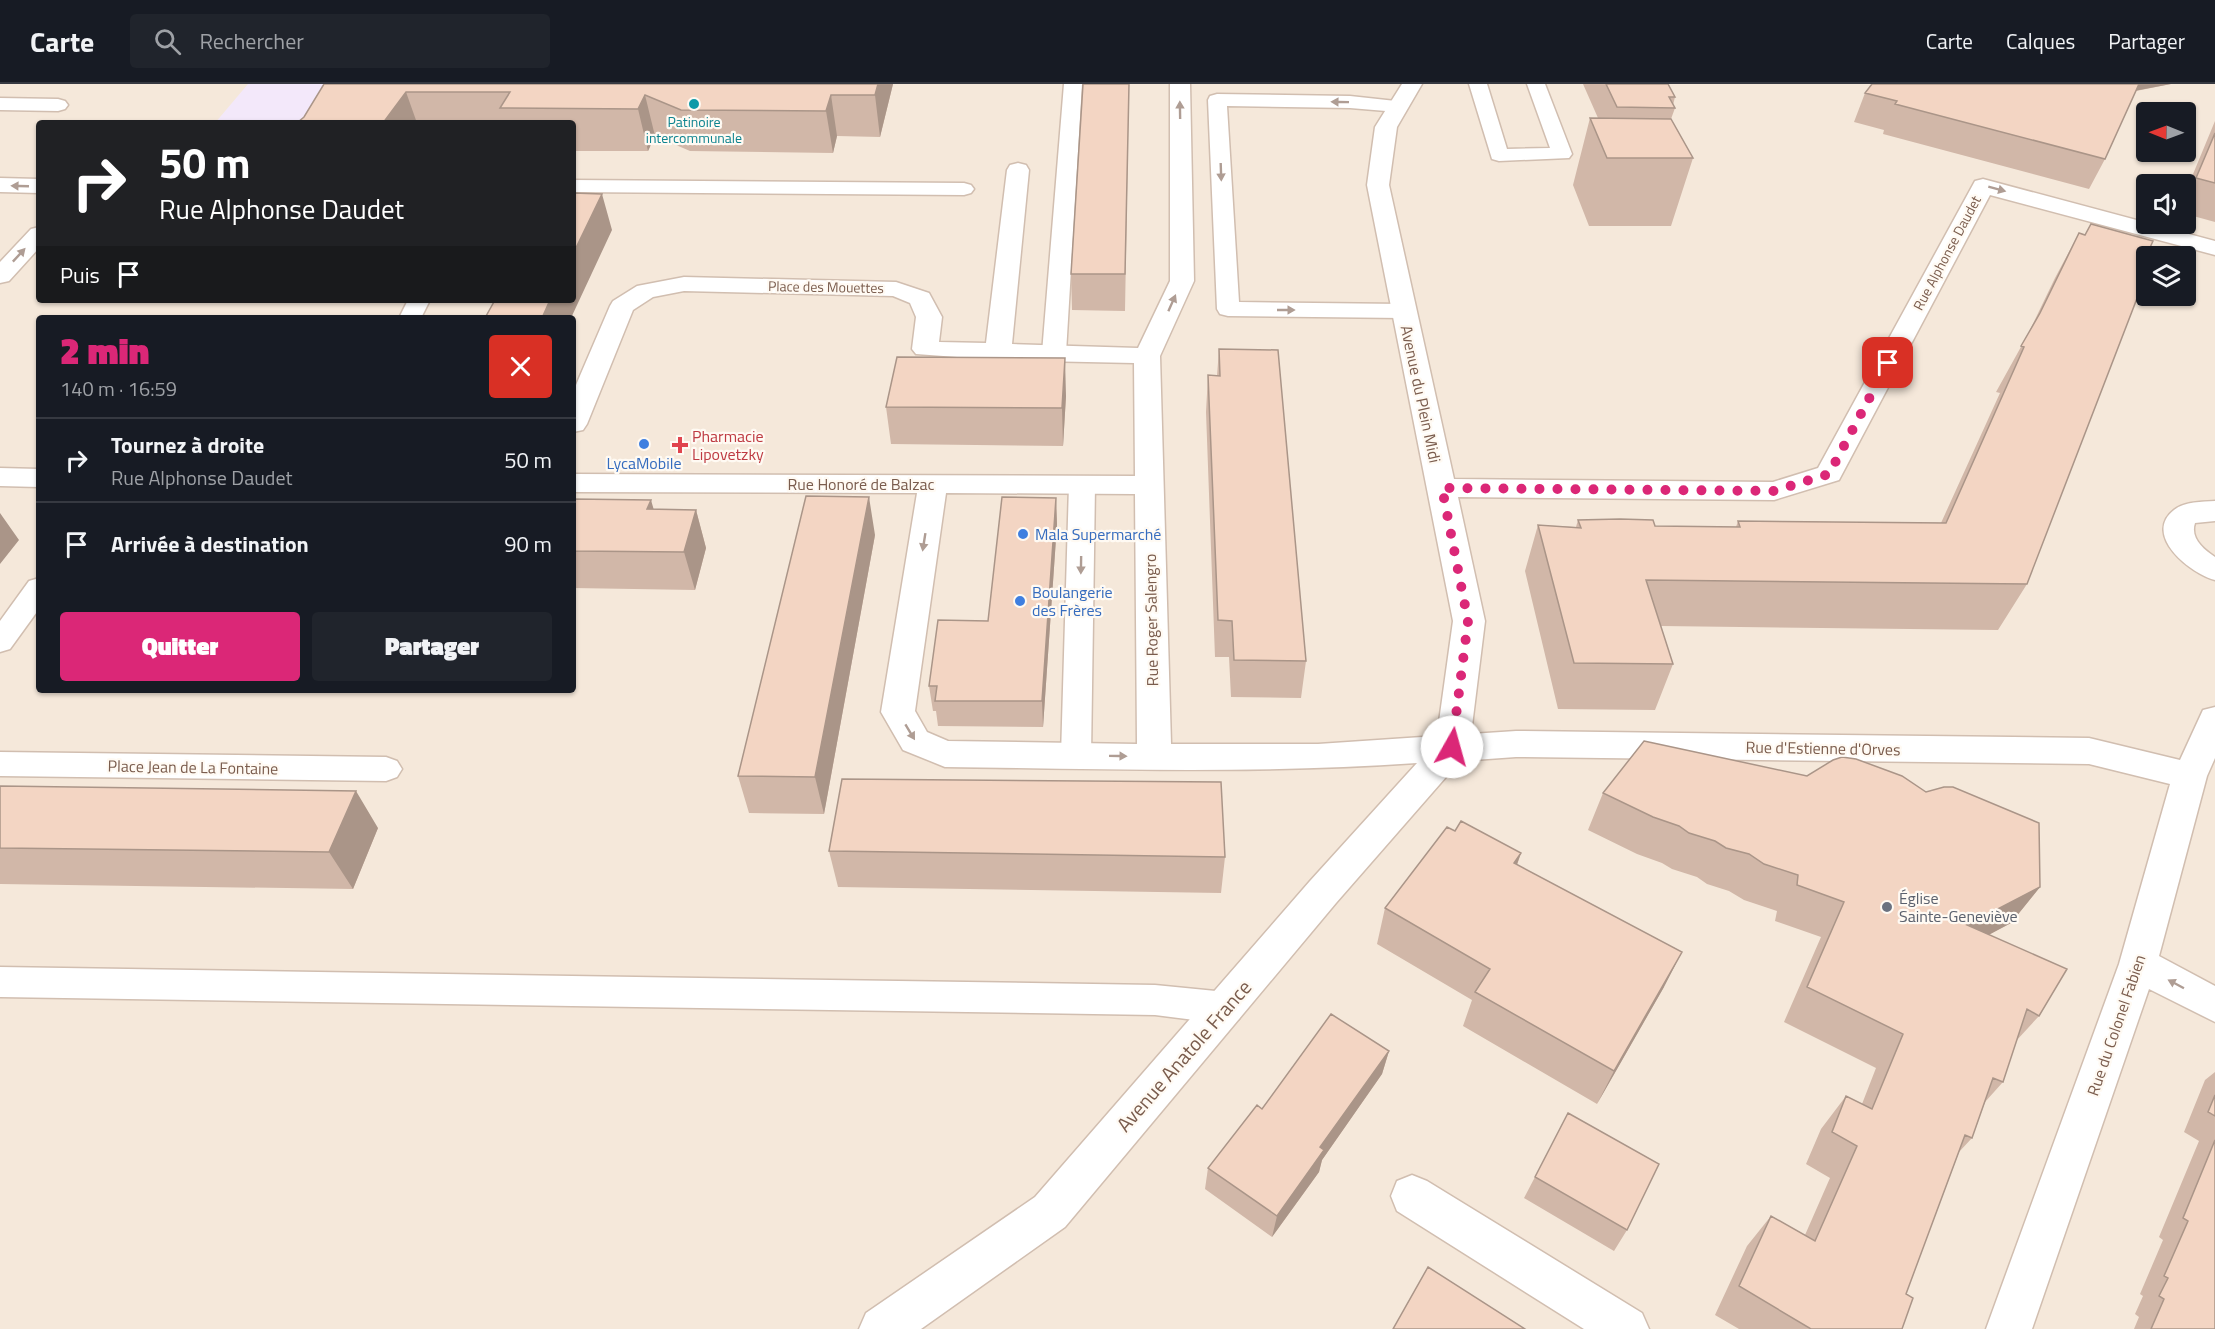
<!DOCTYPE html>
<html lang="fr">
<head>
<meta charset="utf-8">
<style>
  :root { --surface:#171b24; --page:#20242c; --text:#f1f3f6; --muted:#9ea1a6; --line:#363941; --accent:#db2777 }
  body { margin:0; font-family:"Titillium Web",sans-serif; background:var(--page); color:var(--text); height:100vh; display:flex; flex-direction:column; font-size:22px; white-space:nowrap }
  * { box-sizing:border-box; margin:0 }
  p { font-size:20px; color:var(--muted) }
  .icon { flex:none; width:33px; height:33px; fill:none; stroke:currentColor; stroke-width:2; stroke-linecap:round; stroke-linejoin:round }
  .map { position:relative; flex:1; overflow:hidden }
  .side { position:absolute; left:36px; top:231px; width:540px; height:378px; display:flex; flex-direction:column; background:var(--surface); border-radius:6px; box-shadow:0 2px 4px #0004 }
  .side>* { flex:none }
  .banner { position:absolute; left:36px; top:36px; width:540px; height:183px; border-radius:6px; box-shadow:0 2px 4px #0004; background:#202124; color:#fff; overflow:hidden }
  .needle { width:39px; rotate:271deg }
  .fabs { position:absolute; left:2136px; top:18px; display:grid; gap:12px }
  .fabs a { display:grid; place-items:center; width:60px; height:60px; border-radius:6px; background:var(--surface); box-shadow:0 2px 4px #0004; font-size:30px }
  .pin { position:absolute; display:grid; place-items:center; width:51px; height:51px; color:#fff; margin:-26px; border-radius:12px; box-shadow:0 3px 9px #0006 }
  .me { position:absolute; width:66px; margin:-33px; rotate:7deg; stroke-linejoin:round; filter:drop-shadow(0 0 4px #0008) }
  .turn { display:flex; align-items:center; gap:21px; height:126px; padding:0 24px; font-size:27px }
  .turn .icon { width:78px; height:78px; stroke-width:2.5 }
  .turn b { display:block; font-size:42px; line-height:51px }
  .then { display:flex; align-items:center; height:57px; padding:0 24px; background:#0003; gap:12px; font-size:22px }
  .round { display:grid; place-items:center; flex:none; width:63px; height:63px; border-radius:6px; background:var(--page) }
  .head { display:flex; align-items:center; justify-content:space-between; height:102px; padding:0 24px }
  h1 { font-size:36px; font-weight:800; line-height:45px; color:var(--accent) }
  .action { display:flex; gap:12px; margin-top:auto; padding:12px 24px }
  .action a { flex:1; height:69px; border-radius:6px; background:var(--accent); color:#fff; font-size:24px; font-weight:800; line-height:69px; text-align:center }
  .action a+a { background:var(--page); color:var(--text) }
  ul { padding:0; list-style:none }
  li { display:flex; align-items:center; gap:18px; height:84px; padding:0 24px; border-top:2px solid var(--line) }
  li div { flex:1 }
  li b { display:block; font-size:22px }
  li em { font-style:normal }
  header { display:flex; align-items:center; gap:36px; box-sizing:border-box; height:84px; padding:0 30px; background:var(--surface); border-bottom:2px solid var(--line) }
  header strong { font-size:28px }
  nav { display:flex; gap:33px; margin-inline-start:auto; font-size:21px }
  .search { width:420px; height:54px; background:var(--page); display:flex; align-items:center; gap:15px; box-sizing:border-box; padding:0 21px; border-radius:6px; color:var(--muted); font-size:22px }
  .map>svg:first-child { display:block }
</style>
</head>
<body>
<header>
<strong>Carte</strong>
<div class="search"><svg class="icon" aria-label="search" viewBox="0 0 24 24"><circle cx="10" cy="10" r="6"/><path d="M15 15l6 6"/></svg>Rechercher</div>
<nav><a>Carte</a><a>Calques</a><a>Partager</a></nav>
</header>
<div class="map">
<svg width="2215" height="1245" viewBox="0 0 2215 1245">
  <rect width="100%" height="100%" fill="#fdf6ec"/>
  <path fill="#f5e8da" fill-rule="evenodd" d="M0,0H2215V1245H0ZM2146,28H2186V68H2146ZM39,39H573V216H39ZM2146,100H2186V140H2146ZM2146,172H2186V212H2146ZM39,234H573V606H39Z"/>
  <path fill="#f3e8fa" d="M248,0H469L443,39H215Z"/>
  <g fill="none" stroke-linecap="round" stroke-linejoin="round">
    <g stroke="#d1beb0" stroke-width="3">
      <path id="lane" d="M1064,0H1082L1066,269L1062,274L1054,276L1046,274L1042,269Z
        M1469,0H1487L1507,65L1550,64L1527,0H1545L1572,70L1569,74L1499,77L1492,75Z
        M1217,10L1350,12L1405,18L1408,22L1405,26L1398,28L1350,24L1227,22L1239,218L1403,220L1411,222L1414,227L1411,232L1403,234L1228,232L1220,230L1217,225L1208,16L1210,12Z
        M0,14L58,15L65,17L68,21L65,25L58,27L0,26Z
        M573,96L964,99L971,101L974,105L971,109L964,111L573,108Z
        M408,216H430L421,234H399Z
        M1082,393L1091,395L1095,401L1091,672L1087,680L1076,684L1065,680L1061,672L1069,401L1073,395Z
        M39,494V525L10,565L0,568V537L29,497Z
        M0,668L386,673L397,677L402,685L397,693L386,697L0,692Z
        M0,883L1155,901L1226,908L1239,913L1244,924L1239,935L1226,940L1155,931L0,913Z"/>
    </g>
    <g stroke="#d1beb0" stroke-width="3">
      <path id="street" d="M1170,0H1190L1194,197L1160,272L1171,660H1318L1437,652L1453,537L1367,101L1375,43L1402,0H1422L1397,43L1389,101L1454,395L1773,398L1818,384L1975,97L1983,95L2215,157V171L1990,111L1839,396L1774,416L1458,413L1485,537L1471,650L1516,647L2089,654L2180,676L2203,626L2215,623V674L2207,692L2159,872L2215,902V938L2149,905L2032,1245H1986L2119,880L2170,700L2089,680L1516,673L1460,677L1336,819L1065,1143L921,1245H859L866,1229L1035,1113L1310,797L1417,679C1260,690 1102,685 945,683L903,666L881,628L917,409L573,408V390L1135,392L1134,279L998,276L916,270L912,265L916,233L910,219L893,212L684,207L653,213L633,226L587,340L583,346L573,348V308L610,222L613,217L637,202L684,193L896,198L929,209L942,233L939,258L986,259L1007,86L1010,81L1018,79L1026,81L1029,86L1012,260L1138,264L1170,197ZM946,409L1135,410L1137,660L948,657L927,648L915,627Z
        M0,94L39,95V109L0,108Z
        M39,143V164L9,197L0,199V178L31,145Z
        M0,384L39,385V403L0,402Z
        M2215,417V437L2195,439C2190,454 2203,465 2215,473V496C2191,490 2142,451 2174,426C2185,417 2202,418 2215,417Z
        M1412,1091L1427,1097L1642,1229L1649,1245H1584L1397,1127L1391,1112L1397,1097Z"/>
    </g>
    <use href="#lane" fill="#fff" fill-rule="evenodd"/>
    <use href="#street" fill="#fff" fill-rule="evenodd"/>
  </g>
  <path fill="#d1b7a8" d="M324,0H893L880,53L837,52L833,69L690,67L655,52L648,67H573V39H297L304,33Z
    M1129,0L1125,227L1072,226L1071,190Z
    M1583,0H1668L1675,13L1673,21L1675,24L1671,35L1693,74L1671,142H1589L1573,101L1590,34H1598Z
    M1872,0H2171L2136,7L2105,75L2089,105L1883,50L1884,46L1854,38L1865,9Z
    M2215,37V138L2186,130V107Z
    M2091,140L2027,500L1998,546L1661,542L1673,580L1655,626L1558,625L1525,487L1538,441L1576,443L1578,436L1655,442L1736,443L1738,437L1941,439L2000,309L1996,308L2027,252L2055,194L2079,149L2085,151Z
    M1219,265L1306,577L1301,614L1231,613L1229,573H1215L1206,328L1208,291L1217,292Z
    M1066,312L1063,362L891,360L886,323Z
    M1056,414L1057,440L1043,643L938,642L936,627H933L929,602L988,537Z
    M573,415L654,426H696L706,464L695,506L573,504Z
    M875,451L824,730L749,729L738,692Z
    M0,702L378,744L353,805L0,800Z
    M1603,709L2040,803L2011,839L1988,851L2039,932L2016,957L2003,998L1985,1018L1972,1054L1959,1068L1906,1210L1902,1245H1739L1715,1231L1747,1162L1771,1132L1805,1151L1830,1094L1806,1080L1821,1045L1846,1012L1862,1020L1876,984L1784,938L1821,853L1775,837L1777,827L1744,816L1729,807L1707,800L1697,793L1672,785L1662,779L1637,770L1588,746Z
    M1455,747L1521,769L1517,781L1664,903L1597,1020L1463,942L1472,916L1377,860L1385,824Z
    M829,767L1225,773L1221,809L838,803Z
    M1389,967L1382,990L1322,1076L1319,1088L1272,1153L1205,1105L1208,1084L1262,1025Z
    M2215,988V1245H2134L2139,1233L2135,1230L2143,1212L2140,1210L2163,1156L2159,1153L2199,1057L2184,1048L2205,996Z
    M1535,1093L1627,1146L1614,1167L1524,1114Z"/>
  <path fill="#aa9588" d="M878,0H893L880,53L875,11Z
    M2137,0H2171L2134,7Z
    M406,8L417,39H383Z
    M645,11L655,52L648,67L638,25Z
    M831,11L837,52L833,69L826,27Z
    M602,110L612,146L571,234H542L550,216H573V170Z
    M1065,274L1066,312L1063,362L1062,324Z
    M869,413L875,451L824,730L815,693Z
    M1056,414L1057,440L1043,643L1042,617Z
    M651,416L662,454L647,425Z
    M696,426L706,464L695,506L684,468Z
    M0,429L19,456L0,480Z
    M356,707L378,744L353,805L329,768Z
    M1521,769L1508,805L1514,779Z
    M2040,803L2011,839L1940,877L1967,841Z
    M1682,868L1664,903L1597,1020L1614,987Z
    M1389,967L1382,990L1322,1076L1319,1088L1272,1153L1277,1132L1320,1063Z"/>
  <path fill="#f3d5c3" stroke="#aa9588" stroke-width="1.5" d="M324,0H878L875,11H831L826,27L681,26L645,11L638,25L500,24L510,8H406L383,39H297L304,33Z
    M1083,0H1129L1125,190H1071Z
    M1606,0H1668L1675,13H1669L1675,24L1617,23Z
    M1872,0H2139L2105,75L1895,20L1897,17L1865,9Z
    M1590,34L1671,35L1693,74H1607Z
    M2215,49V99L2196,94Z
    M573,109L602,110L573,170Z
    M2091,140L2153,157L2148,168L2155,170L2154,172H2146V191L2027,500L1646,496L1673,580L1574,579L1538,441L1581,444L1578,436L1620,435L1653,436L1655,442L1740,443L1738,437L1946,439L2024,263L2021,262L2040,229L2079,149L2085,151Z
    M495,216H550L542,234H485Z
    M1219,265L1278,266L1306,577L1234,576L1232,537L1218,536L1208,291L1220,292Z
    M897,273L1065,274L1062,324L886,323Z
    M806,412L869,413L815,693L738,692Z
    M1002,413L1056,414L1042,617H935L937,602H929L938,536L988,537Z
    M573,415L651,416L647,425L696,426L684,468L573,467Z
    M1644,657L1807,692L1833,676L1842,673L1856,675L1902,692L1926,708L1944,703H1953L2039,739L2040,803L1967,841L2067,885L2039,932L2027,925L2003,998L1993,994L1972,1054L1965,1051L1906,1210L1913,1214L1902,1245H1811L1739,1202L1771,1132L1815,1157L1857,1062L1832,1048L1846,1012L1872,1025L1903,950L1807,903L1844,818L1797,801L1798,791L1764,780L1749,770L1726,764L1715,757L1689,749L1679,742L1653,733L1603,709Z
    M842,695L1221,698L1225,773L829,767Z
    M0,702L356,707L329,768L0,764Z
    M1461,737L1521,769L1514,779L1682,868L1614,987L1475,908L1490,885L1385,824L1447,743L1455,747Z
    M1331,930L1389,967L1320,1063L1324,1066L1277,1132L1208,1084L1257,1021L1262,1025Z
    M2215,1011V1032L2208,1028Z
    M1568,1029L1659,1080L1627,1146L1535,1093Z
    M2215,1056V1245H2151L2164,1215L2159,1212L2168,1194L2164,1192L2188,1137L2183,1134Z
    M1428,1183L1525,1245H1393Z"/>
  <defs><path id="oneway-solid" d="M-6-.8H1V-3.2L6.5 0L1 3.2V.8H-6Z" transform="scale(1.5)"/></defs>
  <g fill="#af9d94">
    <use href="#oneway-solid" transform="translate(1340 18) rotate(-179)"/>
    <use href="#oneway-solid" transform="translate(1180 26) rotate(-91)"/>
    <use href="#oneway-solid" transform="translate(1221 88) rotate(88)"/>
    <use href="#oneway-solid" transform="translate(20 102) rotate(-178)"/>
    <use href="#oneway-solid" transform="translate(1997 105) rotate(15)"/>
    <use href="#oneway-solid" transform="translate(19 171) rotate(-47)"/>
    <use href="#oneway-solid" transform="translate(1172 219) rotate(-66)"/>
    <use href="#oneway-solid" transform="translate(1286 226)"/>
    <use href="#oneway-solid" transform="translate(924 458) rotate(99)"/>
    <use href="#oneway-solid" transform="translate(1081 481) rotate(91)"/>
    <use href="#oneway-solid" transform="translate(910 648) rotate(59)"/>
    <use href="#oneway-solid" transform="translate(1118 672) rotate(1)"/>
    <use href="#oneway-solid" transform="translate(2176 900) rotate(-152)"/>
  </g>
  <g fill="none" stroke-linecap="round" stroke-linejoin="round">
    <path stroke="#db2777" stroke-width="10" stroke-dasharray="0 18" d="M1452,663L1468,537L1442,404L1774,407L1829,390L1888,279"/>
  </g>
  <circle fill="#0f9aa8" stroke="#fffaf3" stroke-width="2" cx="694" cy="20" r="6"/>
  <g fill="#3f7fe0" stroke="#fffaf3" stroke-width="2">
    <circle cx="644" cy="360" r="6"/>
    <circle cx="1023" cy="450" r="6"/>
    <circle cx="1020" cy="517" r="6"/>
  </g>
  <path fill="#e0444e" stroke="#fffaf3" stroke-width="2" d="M677 352h6v6h6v6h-6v6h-6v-6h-6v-6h6z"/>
  <circle fill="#6b7280" stroke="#fffaf3" stroke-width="2" cx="1887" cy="823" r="6"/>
  <g text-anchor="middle" stroke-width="4.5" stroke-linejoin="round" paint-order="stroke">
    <g font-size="14" fill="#0d838f" stroke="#fffaf3">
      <text x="694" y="43">Patinoire<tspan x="694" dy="16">intercommunale</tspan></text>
    </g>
    <g font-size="14" fill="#7a5c4d" stroke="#fffaf3">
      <text transform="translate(1947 169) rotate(-62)" y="5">Rue Alphonse Daudet</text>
      <text transform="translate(826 203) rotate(1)" y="5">Place des Mouettes</text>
    </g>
    <g font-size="16" fill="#7a5c4d" stroke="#fffaf3">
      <text transform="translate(1421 310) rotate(78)" y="6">Avenue du Plein Midi</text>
      <text x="861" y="406">Rue Honoré de Balzac</text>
      <text transform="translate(1151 536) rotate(-91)" y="6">Rue Roger Salengro</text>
      <text transform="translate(1823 664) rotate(1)" y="6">Rue d'Estienne d'Orves</text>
      <text transform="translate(193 683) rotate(1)" y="6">Place Jean de La Fontaine</text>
      <text transform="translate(2116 941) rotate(-71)" y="6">Rue du Colonel Fabien</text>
    </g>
    <g font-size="16" fill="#be3a42" stroke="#fffaf3" text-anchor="start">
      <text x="692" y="358">Pharmacie<tspan x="692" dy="18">Lipovetzky</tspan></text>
    </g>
    <g font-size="16" fill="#366cbe" stroke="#fffaf3" text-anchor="start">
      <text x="644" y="385" text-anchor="middle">LycaMobile</text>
      <text x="1035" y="456">Mala Supermarché</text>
      <text x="1032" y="514">Boulangerie<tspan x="1032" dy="18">des Frères</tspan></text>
    </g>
    <g font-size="16" fill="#5b616d" stroke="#fffaf3" text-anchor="start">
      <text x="1899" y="820">Église<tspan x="1899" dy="18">Sainte-Geneviève</tspan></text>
    </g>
    <g font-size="20" fill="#7a5c4d" stroke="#fffaf3">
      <text transform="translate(1184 972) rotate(-49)" y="7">Avenue Anatole France</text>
    </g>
  </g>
</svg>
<div class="fabs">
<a><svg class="needle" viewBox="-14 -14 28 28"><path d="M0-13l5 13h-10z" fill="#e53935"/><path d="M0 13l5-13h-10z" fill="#9ea1a6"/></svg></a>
<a><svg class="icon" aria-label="sound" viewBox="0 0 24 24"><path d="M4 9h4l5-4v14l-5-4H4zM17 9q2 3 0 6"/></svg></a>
<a><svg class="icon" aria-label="layers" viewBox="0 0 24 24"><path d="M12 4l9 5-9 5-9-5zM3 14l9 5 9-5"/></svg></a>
</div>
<div class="pin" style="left:1888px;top:279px;background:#d93025"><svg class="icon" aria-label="arrive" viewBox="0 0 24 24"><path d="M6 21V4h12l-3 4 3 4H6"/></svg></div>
<svg class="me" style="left:1452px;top:663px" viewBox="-20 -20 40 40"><circle r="19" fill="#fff"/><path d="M0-13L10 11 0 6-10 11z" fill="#db2777"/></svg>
<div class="banner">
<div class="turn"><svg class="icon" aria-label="right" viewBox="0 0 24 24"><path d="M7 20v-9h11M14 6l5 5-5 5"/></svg><div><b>50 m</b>Rue Alphonse Daudet</div></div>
<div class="then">Puis<svg class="icon" aria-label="arrive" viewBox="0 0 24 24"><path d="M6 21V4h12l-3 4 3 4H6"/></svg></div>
</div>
<section class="side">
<div class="head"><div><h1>2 min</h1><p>140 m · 16:59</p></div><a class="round" style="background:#d93025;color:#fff"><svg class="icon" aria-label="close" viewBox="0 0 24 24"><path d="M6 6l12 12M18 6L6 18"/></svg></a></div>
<ul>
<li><svg class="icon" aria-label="right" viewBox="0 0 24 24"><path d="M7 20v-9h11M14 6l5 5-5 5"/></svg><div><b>Tournez à droite</b><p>Rue Alphonse Daudet</p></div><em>50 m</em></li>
<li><svg class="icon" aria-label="arrive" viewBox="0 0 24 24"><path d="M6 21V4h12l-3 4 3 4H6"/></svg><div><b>Arrivée à destination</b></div><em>90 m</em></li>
</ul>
<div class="action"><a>Quitter</a><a>Partager</a></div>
</section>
</div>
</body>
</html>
